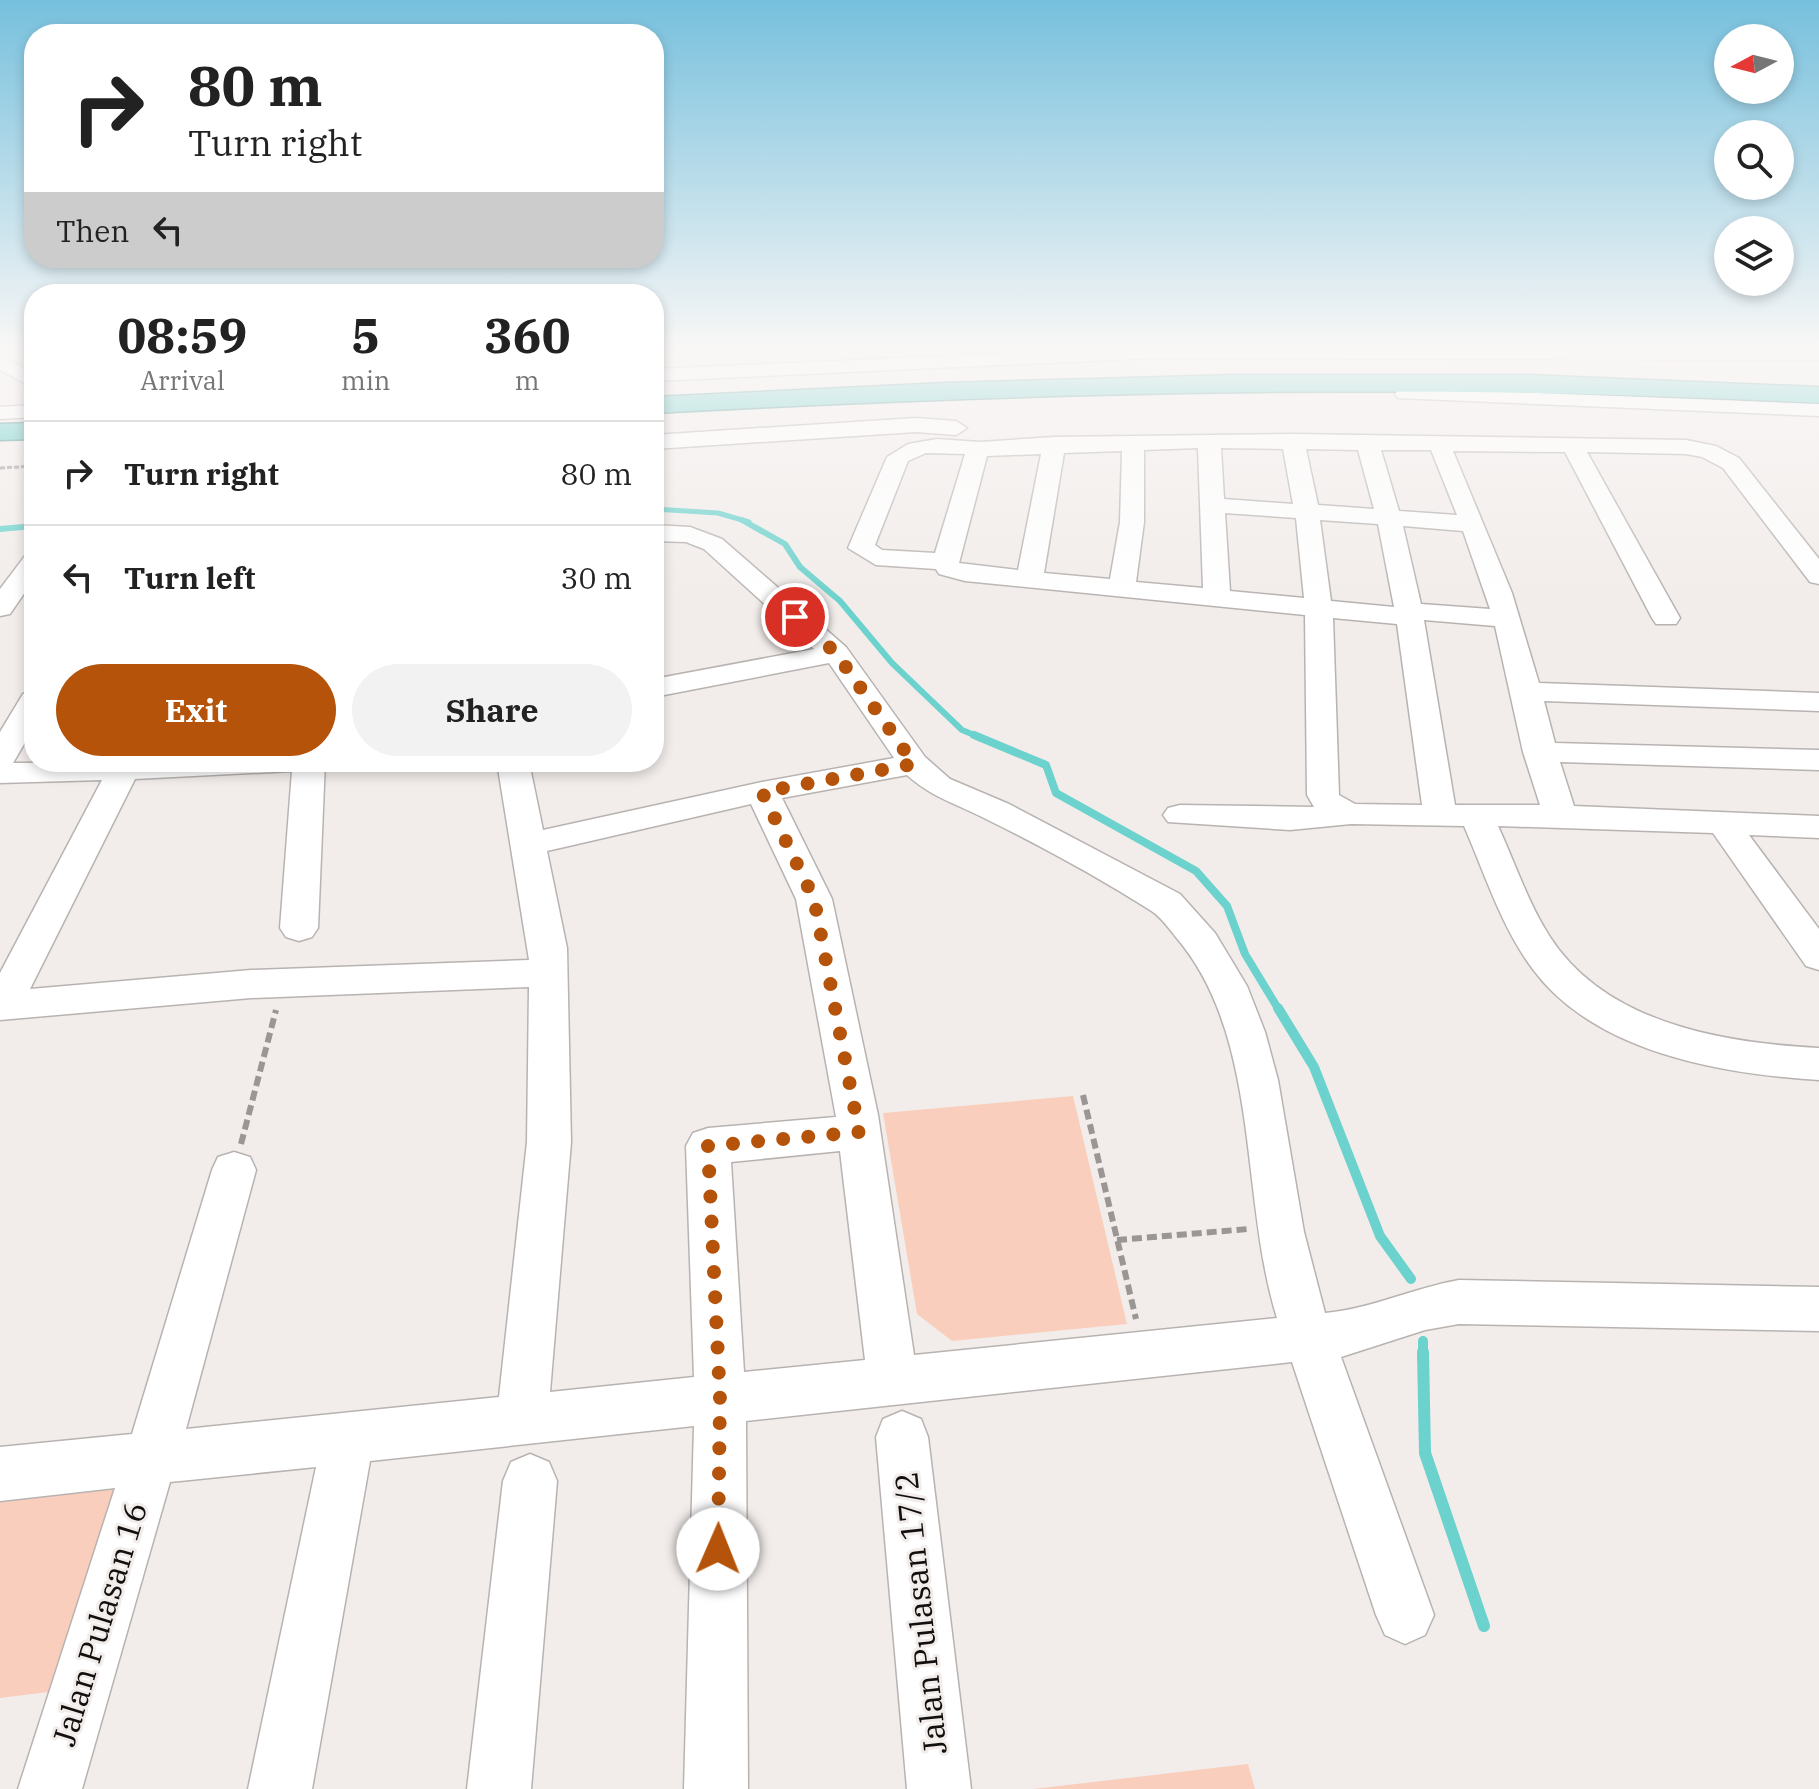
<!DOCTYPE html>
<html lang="en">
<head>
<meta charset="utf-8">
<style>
  :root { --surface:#fff; --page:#f2f2f2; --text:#222; --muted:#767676; --line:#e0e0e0; --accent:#b45309 }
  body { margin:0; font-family:"IBM Plex Serif",serif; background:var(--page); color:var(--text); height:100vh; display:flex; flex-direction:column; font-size:30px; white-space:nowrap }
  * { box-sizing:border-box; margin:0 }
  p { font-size:26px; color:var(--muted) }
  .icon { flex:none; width:44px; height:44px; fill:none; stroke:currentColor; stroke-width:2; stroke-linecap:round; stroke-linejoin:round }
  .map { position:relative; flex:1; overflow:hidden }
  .details { position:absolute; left:24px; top:284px; width:640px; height:488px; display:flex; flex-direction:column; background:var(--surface); border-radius:32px; box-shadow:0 4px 12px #0003 }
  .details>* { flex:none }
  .hud { position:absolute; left:24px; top:24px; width:640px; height:244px; border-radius:32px; box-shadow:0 4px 12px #0003; background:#fff; color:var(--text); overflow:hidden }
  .needle { width:52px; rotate:263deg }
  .buttons { position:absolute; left:1714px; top:24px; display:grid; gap:16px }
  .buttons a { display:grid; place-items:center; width:80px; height:80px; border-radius:50%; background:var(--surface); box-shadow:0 4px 12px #0003; font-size:40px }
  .pin { position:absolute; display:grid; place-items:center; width:68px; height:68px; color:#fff; margin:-34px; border:4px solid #fff; border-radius:50%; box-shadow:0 2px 8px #0007 }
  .me { position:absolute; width:88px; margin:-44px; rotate:1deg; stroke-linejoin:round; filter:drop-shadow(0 0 6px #0008) }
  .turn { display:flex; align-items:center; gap:28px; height:168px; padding:0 32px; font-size:36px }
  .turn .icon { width:104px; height:104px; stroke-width:2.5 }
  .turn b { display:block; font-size:56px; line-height:68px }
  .then { display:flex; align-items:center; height:76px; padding:0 32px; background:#0003; gap:16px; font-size:30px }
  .eta { display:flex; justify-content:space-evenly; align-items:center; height:136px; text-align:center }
  .eta b { font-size:48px; font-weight:700; line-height:56px }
  .primary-button { display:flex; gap:16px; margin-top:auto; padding:16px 32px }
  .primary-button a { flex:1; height:92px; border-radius:48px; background:var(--accent); color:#fff; font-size:32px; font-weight:700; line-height:92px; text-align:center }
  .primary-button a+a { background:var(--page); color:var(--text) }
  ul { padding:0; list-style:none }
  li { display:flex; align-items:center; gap:24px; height:104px; padding:0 32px; border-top:2px solid var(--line) }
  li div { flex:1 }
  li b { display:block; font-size:30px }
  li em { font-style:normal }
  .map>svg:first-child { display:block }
</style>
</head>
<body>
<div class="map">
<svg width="1819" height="1789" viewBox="0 0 1819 1789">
  <rect width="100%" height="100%" fill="#f2edeb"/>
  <path fill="#facebc" d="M1073,1096L1127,1324L952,1341L917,1314L883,1113Z
    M118,1479L48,1692L0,1698V1492Z
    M1248,1764L1255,1789H1033Z"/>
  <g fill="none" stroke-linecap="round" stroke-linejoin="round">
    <path stroke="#6cd2cd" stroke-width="5" d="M654,509L718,513L749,522"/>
    <path stroke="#6cd2cd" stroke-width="6" d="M742,520L785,544L800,567L840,601L892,663L962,730L979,737
      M0,529L34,526"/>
    <path stroke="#6cd2cd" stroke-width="8" d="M974,735L1046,765L1056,793L1196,871L1227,906L1245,954L1279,1010"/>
    <path stroke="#6cd2cd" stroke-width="10" d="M1278,1008L1314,1067L1380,1236L1411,1279
      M1423,1341V1354"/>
    <path stroke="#6cd2cd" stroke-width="12" d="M1423,1352L1425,1453L1484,1626"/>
    <g stroke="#b8b3b1" stroke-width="3">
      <path id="minor" d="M1056,351H1819V360L1155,358L654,381V369Z
        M0,356L34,373V388L0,370Z
        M1405,388L1819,404V416L1398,398L1395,394L1398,390Z
        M34,405V417L0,419V407Z
        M916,418L956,421L967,428L956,435L916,432L654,449V435Z
        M1293,434L1686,440L1716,446L1739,458L1819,559V584L1810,582L1723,468L1702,457L1686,454L1587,452L1680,618L1676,624H1656L1652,618L1565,452L1453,451L1512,593L1539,683L1819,693V711L1544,701L1555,743L1819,750V770L1560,762L1574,806L1819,816V838L1749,835L1819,929V970L1806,966L1713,833L1498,826C1515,863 1528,903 1550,937C1606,1024 1724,1043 1819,1048V1080C1722,1074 1594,1053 1532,968C1501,926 1485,874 1464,826L1351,824L1290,830L1168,822L1163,815L1168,808L1180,805L1314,807L1307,795L1305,615L965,581L939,574L936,569L876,565L848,548L887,457L908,444L937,439L980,442L1054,437ZM1198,448L1203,588L1136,582L1144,522V450ZM1221,448L1283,449L1293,504L1224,499ZM1306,449L1358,450L1374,509L1318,505ZM1381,450H1431L1457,515L1399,511ZM1122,451L1120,522L1110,579L1044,573L1064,453ZM926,453L965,454L935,553L882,550L875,545L908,461ZM1041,454L1018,570L959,563L987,456ZM1225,513L1296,518L1304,598L1230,591ZM1320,520L1378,524L1394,607L1331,601ZM1403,526L1463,531L1490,609L1421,604ZM1333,618L1397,624L1422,805L1355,804L1339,795ZM1424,620L1495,626L1523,752L1540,805H1455Z
        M654,525L690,527L722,539L846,647L925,757L950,779L1009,804L1180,894L1215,933L1247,986L1265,1032L1278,1080L1304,1232L1325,1313C1371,1309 1413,1288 1459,1280L1819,1287V1331L1459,1324L1425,1330L1341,1357L1434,1615L1425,1635L1405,1644L1385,1635L1376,1615L1292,1362L746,1421L748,1789H684L694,1426L370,1461L312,1789H248L316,1467L170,1482L82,1789H18L115,1488L0,1501V1447L132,1434L212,1170L218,1157L234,1152L250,1157L256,1170L186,1429L499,1397L527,1142L529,987L251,998L0,1020V973L102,780L0,783V732L23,694L34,691V727L13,763L325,762L318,928L312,937L299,941L286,937L280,928L292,771L135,779L30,989L251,970L529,960L497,762H529L543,830L762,782L894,758L829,663L654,697V679L814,649L704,549L686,542L654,541ZM907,775C931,797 957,804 986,819C1041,846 1098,877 1150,910C1160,916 1168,927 1175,936C1262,1036 1239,1197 1277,1318L914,1355L878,1115L832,899L782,798ZM751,804L796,899L836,1117L708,1128L693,1133L686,1146L694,1377L550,1392L571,1142L567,948L547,851ZM840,1151L865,1360L744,1372L731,1162Z
        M34,553V579L10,614L0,616V589L25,556Z
        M902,1411L921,1419L928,1437L971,1789H907L876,1437L883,1419Z
        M530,1454L549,1462L557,1481L531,1789H467L503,1481L511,1462Z"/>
    </g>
    <g stroke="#3d8884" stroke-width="3">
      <path id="highway" d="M1236,375H1527L1819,387V403C1430,382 1043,392 654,413V397L945,383Z
        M34,423V439L0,440V424Z"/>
    </g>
    <path stroke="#999694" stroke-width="3" stroke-dasharray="5 2" stroke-linecap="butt" d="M0,468L34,466"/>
    <path stroke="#999694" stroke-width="6" stroke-dasharray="10 5" stroke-linecap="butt" d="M1083,1095L1136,1319
      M241,1144L276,1010
      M1117,1240L1248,1229"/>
    <use href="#minor" fill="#fff" fill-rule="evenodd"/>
    <use href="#highway" fill="#54c8c3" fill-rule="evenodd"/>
  </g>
  <linearGradient id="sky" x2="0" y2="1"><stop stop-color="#76c0dd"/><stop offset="0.58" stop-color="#f9f7f6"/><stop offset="1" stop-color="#f9f7f6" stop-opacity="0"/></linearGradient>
  <rect width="1819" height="601" fill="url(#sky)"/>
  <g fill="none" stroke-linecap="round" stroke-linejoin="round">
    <path stroke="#b45309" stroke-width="14" stroke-dasharray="0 25.2" d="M718,1549L720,1399L708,1146L859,1132L814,899L762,792L914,764L836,653L795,617"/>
  </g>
  <g text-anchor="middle" stroke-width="6" stroke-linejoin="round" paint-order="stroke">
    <g font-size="32" fill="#11100f" stroke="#f2edeb">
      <text transform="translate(921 1613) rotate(-96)" y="11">Jalan Pulasan 17/2</text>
      <text transform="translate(100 1624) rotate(-73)" y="11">Jalan Pulasan 16</text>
    </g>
  </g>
</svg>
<div class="buttons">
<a><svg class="needle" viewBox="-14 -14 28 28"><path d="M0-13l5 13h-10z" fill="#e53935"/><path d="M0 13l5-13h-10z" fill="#767676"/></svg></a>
<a><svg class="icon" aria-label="search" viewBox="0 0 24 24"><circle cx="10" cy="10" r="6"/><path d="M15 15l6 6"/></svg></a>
<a><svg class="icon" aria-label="layers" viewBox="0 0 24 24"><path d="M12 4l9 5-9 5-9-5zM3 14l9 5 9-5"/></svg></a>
</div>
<div class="pin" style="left:795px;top:617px;background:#d93025"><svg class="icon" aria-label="arrive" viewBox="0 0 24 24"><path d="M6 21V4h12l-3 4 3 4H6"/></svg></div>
<svg class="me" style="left:718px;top:1549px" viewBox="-20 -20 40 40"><circle r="19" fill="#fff"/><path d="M0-13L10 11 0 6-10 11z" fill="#b45309"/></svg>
<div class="hud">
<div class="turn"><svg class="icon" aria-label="right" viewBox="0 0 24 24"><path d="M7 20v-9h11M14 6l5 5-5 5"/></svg><div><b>80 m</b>Turn right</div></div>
<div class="then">Then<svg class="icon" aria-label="left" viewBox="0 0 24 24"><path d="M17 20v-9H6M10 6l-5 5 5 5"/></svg></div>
</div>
<section class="details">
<div class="eta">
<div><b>08:59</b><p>Arrival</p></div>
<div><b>5</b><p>min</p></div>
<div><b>360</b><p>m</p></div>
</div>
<ul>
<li><svg class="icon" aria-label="right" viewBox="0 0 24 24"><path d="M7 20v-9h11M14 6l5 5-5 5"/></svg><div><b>Turn right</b></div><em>80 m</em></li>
<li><svg class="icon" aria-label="left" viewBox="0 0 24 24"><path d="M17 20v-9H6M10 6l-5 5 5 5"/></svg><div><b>Turn left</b></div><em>30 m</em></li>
</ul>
<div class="primary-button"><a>Exit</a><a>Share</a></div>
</section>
</div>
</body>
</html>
